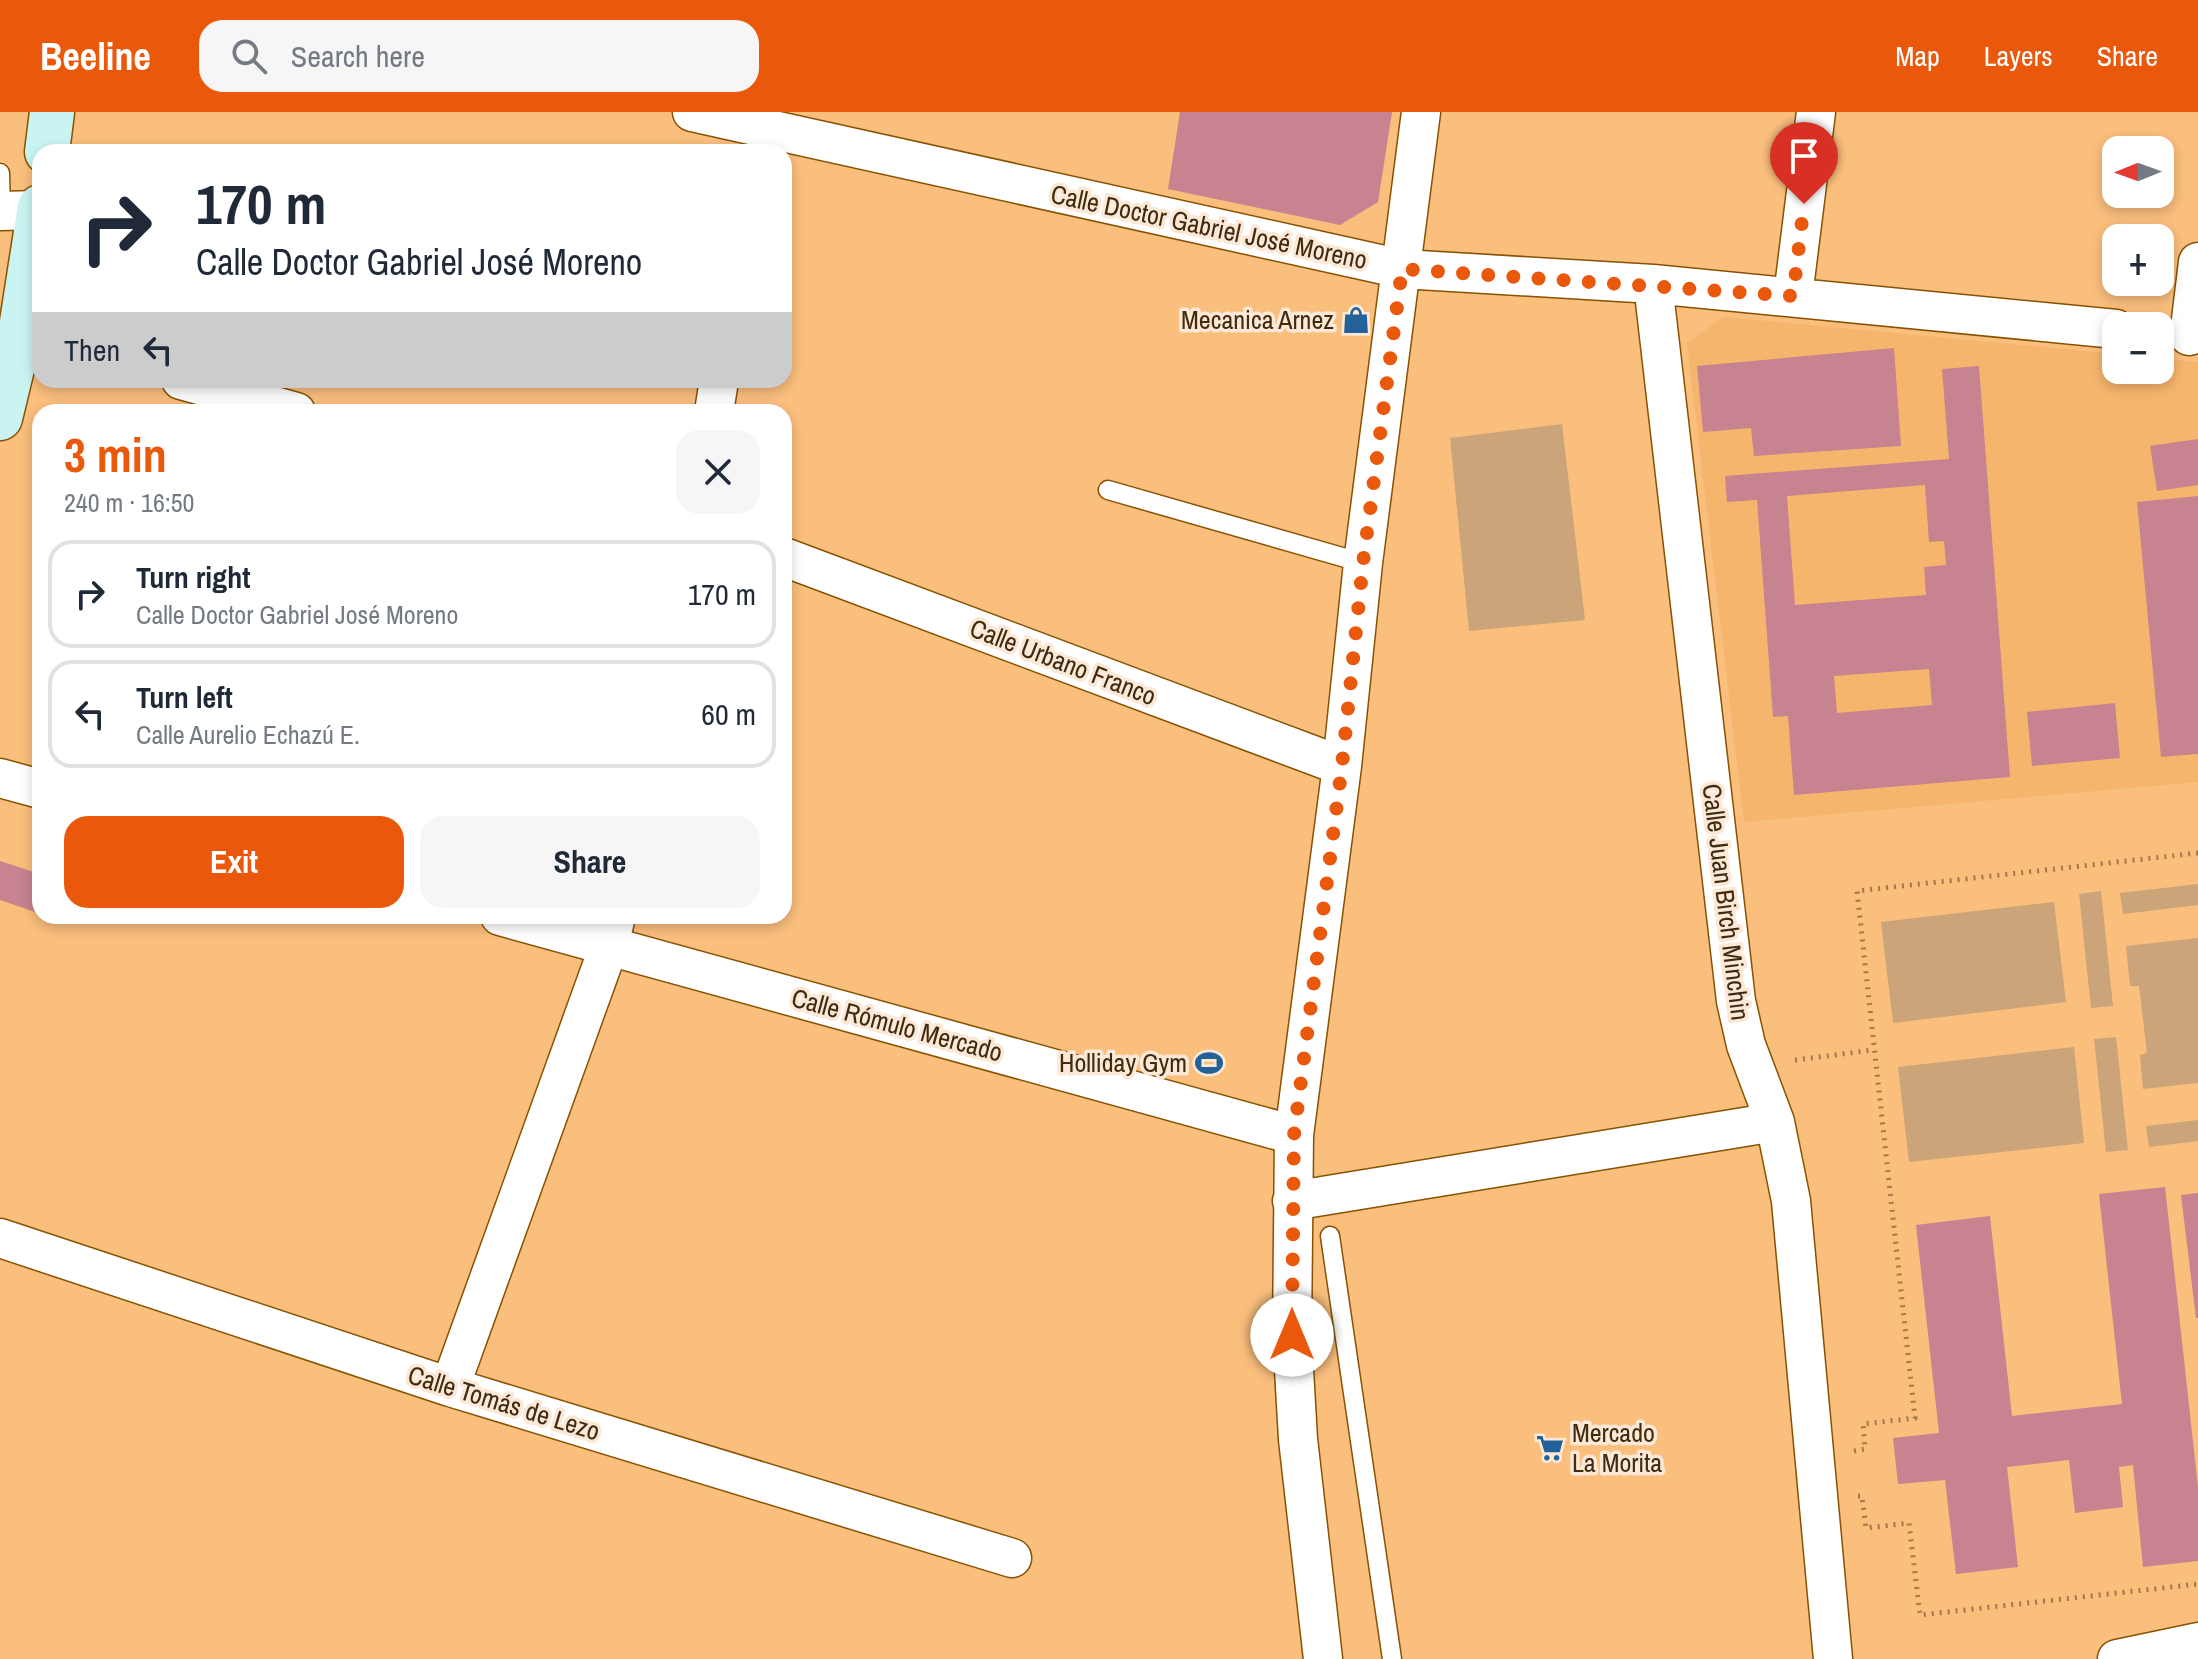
<!DOCTYPE html>
<html lang="en">
<head>
<meta charset="utf-8">
<style>
  :root { --surface:#fff; --page:#f6f6f7; --text:#1f2937; --muted:#747a83; --line:#e0e1e3; --accent:#ea580c }
  body { margin:0; font-family:"Archivo Narrow",sans-serif; background:var(--page); color:var(--text); height:100vh; display:flex; flex-direction:column; font-size:30px; white-space:nowrap }
  * { box-sizing:border-box; margin:0 }
  p { font-size:26px; color:var(--muted) }
  .icon { flex:none; width:44px; height:44px; fill:none; stroke:currentColor; stroke-width:2; stroke-linecap:round; stroke-linejoin:round }
  .map { position:relative; flex:1; overflow:hidden }
  .details { position:absolute; left:32px; top:292px; width:760px; height:520px; display:flex; flex-direction:column; background:var(--surface); border-radius:24px; box-shadow:0 4px 12px #0003 }
  .details>* { flex:none }
  .hud { position:absolute; left:32px; top:32px; width:760px; height:244px; border-radius:24px; box-shadow:0 4px 12px #0003; background:#fff; color:var(--text); overflow:hidden }
  .needle { width:52px; rotate:269deg }
  .fabs { position:absolute; left:2102px; top:24px; display:grid; gap:16px }
  .fabs a { display:grid; place-items:center; width:72px; height:72px; border-radius:16px; background:var(--surface); box-shadow:0 4px 12px #0003; font-size:40px }
  .pin { position:absolute; display:grid; place-items:center; width:68px; height:68px; color:#fff; margin:-82px -34px; border-radius:50% 50% 50% 0; rotate:-45deg; box-shadow:0 0 8px #0007 }
  .pin .icon { rotate:45deg }
  .me { position:absolute; width:88px; margin:-44px; rotate:0deg; stroke-linejoin:round; filter:drop-shadow(0 0 6px #0008) }
  .turn { display:flex; align-items:center; gap:28px; height:168px; padding:0 32px; font-size:36px }
  .turn .icon { width:104px; height:104px; stroke-width:2.5 }
  .turn b { display:block; font-size:56px; line-height:68px }
  .then { display:flex; align-items:center; height:76px; padding:0 32px; background:#0003; gap:16px; font-size:30px }
  .round { display:grid; place-items:center; flex:none; width:84px; height:84px; border-radius:24px; background:var(--page) }
  .summary { display:flex; align-items:center; justify-content:space-between; height:136px; padding:0 32px }
  h1 { font-size:48px; font-weight:700; line-height:60px; color:var(--accent) }
  .primary-button { display:flex; gap:16px; margin-top:auto; padding:16px 32px }
  .primary-button a { flex:1; height:92px; border-radius:24px; background:var(--accent); color:#fff; font-size:32px; font-weight:700; line-height:92px; text-align:center }
  .primary-button a+a { background:var(--page); color:var(--text) }
  ul { padding:0; list-style:none }
  li { display:flex; align-items:center; gap:24px; height:108px; margin:0 16px 12px; padding:0 16px; border:4px solid var(--line); border-radius:24px }
  li div { flex:1 }
  li b { display:block; font-size:30px }
  li em { font-style:normal }
  header { display:flex; align-items:center; gap:48px; box-sizing:border-box; height:112px; padding:0 40px; background:var(--accent); color:#fff }
  header strong { font-size:38px }
  nav { display:flex; gap:44px; margin-inline-start:auto; font-size:28px }
  .search { width:560px; height:72px; background:var(--page); display:flex; align-items:center; gap:20px; box-sizing:border-box; padding:0 28px; border-radius:24px; color:var(--muted); font-size:30px }
  .map>svg:first-child { display:block }
</style>
</head>
<body>
<header>
<strong>Beeline</strong>
<div class="search"><svg class="icon" aria-label="search" viewBox="0 0 24 24"><circle cx="10" cy="10" r="6"/><path d="M15 15l6 6"/></svg>Search here</div>
<nav><a>Map</a><a>Layers</a><a>Share</a></nav>
</header>
<div class="map">
<svg width="2198" height="1547" viewBox="0 0 2198 1547">
  <rect width="100%" height="100%" fill="#fabe7d"/>
  <path fill="#f6b56d" d="M1724,205L2116,242V258H2160V246L2198,250V670L1744,710L1687,231Z"/>
  <path fill="#cba47a" d="M1562,312L1585,508L1469,519L1450,326Z
    M2198,772V793L2123,802L2120,781Z
    M2101,779L2113,894L2091,896L2079,782Z
    M2054,790L2066,890L1893,911L1881,810Z
    M2198,826V971L2143,977L2140,943L2147,941L2139,874H2130L2126,834Z
    M2116,925L2128,1038L2106,1040L2094,927Z
    M2074,935L2084,1031L1909,1050L1898,955Z
    M2198,1008V1029L2149,1035L2146,1014Z"/>
  <path fill="#c7838f" fill-rule="evenodd" d="M1180,0H1392L1378,90L1340,113L1168,77Z
    M1894,236L1901,334L1754,344L1751,316L1703,320L1697,254Z
    M1979,254L2010,665L1794,683L1788,604L1773,605L1757,388L1727,390L1725,364L1949,347L1942,257ZM1925,373L1929,430L1944,429L1946,453L1924,455L1926,483L1795,493L1787,384ZM1929,557L1932,593L1837,601L1834,564Z
    M2198,327V373L2157,379L2150,334Z
    M2198,384V642L2161,645L2137,390Z
    M2115,591L2120,646L2032,654L2027,600Z
    M0,749L40,762L38,801L0,788Z
    M2165,1075L2198,1375V1449L2143,1455L2133,1353L2119,1355L2123,1395L2075,1401L2069,1348L2007,1355L2018,1455L1956,1462L1945,1368L1898,1372L1893,1326L1939,1321L1916,1113L1990,1104L2012,1304L2122,1292L2099,1082Z
    M2198,1081V1206H2196L2181,1083Z"/>
  <g fill="none" stroke-linecap="round" stroke-linejoin="round">
    <g stroke="#875201" stroke-width="21">
      <path id="lane" d="M0,61L1,99
        M1108,378L1363,451
        M1330,1124L1392,1547"/>
    </g>
    <g stroke="#875201" stroke-width="41">
      <path id="street" d="M692,0L1402,157L1653,172L2116,217
        M0,99L40,98
        M1653,172L1736,889L1746,933L1775,1010L1791,1089L1833,1547
        M1793,184L1816,0
        M2189,224L2198,150
        M181,268L296,300
        M714,300L719,268
        M784,445L1342,654
        M0,666L40,677
        M500,804L1294,1023
        M1292,1089L1775,1010
        M0,1126L450,1275L1012,1446
        M450,1275L609,834L616,804
        M1323,1547L1298,1327L1292,1223L1294,1023L1342,654L1363,451L1421,0
        M2117,1547L2198,1530"/>
    </g>
    <g stroke="#875201" stroke-width="47">
      <path id="secondary" d="M47,40L52,0
        M0,306L20,223L40,95"/>
    </g>
    <path stroke="#a47949" stroke-width="5" stroke-dasharray="2 6" stroke-linecap="butt" d="M1795,948L1873,938
      M1854,1339L1865,1337L1863,1312L1915,1306L1857,779L2198,741
      M1858,1384H1862L1866,1416L1909,1411L1920,1503L2198,1472"/>
    <use href="#lane" stroke="#fff" stroke-width="18"/>
    <use href="#street" stroke="#fff" stroke-width="38"/>
    <use href="#secondary" stroke="#caf4f1" stroke-width="44"/>
  </g>
  <g fill="none" stroke-linecap="round" stroke-linejoin="round">
    <path stroke="#ea580c" stroke-width="14" stroke-dasharray="0 25.2" d="M1292,1223L1294,1023L1342,654L1363,451L1402,157L1793,184L1804,92"/>
  </g>
  <defs>
    <g id="shop-bare" transform="scale(2.16)"><path d="M-5-2.5h2.3a2.7 3.5 0 0 1 5.4 0H5L5.5 6h-11ZM-1.5-2.5h3a1.5 2.3 0 0 0-3 0Z" fill="#226298" stroke="#fbe8d6" stroke-width="2.5" paint-order="stroke"/></g>
    <g id="stadium-bare" transform="scale(2.16)"><path d="M0-5a6.5 5 0 1 0 0 10a6.5 5 0 1 0 0-10ZM-3.5-1.8h7v3.6h-7Z" fill="#226298" stroke="#fbe8d6" stroke-width="2.5" paint-order="stroke"/></g>
    <g id="supermarket-bare" transform="scale(2.16)"><path d="M-6-5.5h2.5l.6 2H6L4.5 2H-2.5L-4.4-4H-6ZM-1.5 3.2a1.3 1.3 0 1 0 .1 0ZM3 3.2a1.3 1.3 0 1 0 .1 0Z" fill="#226298" stroke="#fbe8d6" stroke-width="2.5" paint-order="stroke"/></g>
  </defs>
  <g fill-rule="evenodd">
    <use href="#shop-bare" x="1356" y="208"/>
    <use href="#stadium-bare" x="1209" y="951"/>
    <use href="#supermarket-bare" x="1550" y="1336"/>
  </g>
  <g text-anchor="middle" stroke-width="7" stroke-linejoin="round" paint-order="stroke">
    <g font-size="26" fill="#412a0e" stroke="#fbe8d6">
      <text transform="translate(1209 115) rotate(12)" y="9">Calle Doctor Gabriel José Moreno</text>
      <text transform="translate(1063 550) rotate(21)" y="9">Calle Urbano Franco</text>
      <text transform="translate(1726 790) rotate(83)" y="9">Calle Juan Birch Minchin</text>
      <text transform="translate(897 913) rotate(15)" y="9">Calle Rómulo Mercado</text>
      <text transform="translate(504 1291) rotate(17)" y="9">Calle Tomás de Lezo</text>
    </g>
    <g font-size="26" fill="#412a0e" stroke="#fbe8d6" text-anchor="end">
      <text x="1334" y="217">Mecanica Arnez</text>
      <text x="1187" y="960">Holliday Gym</text>
      <text x="1572" y="1330" text-anchor="start">Mercado<tspan x="1572" dy="30">La Morita</tspan></text>
    </g>
  </g>
</svg>
<div class="fabs">
<a><svg class="needle" viewBox="-14 -14 28 28"><path d="M0-13l5 13h-10z" fill="#e53935"/><path d="M0 13l5-13h-10z" fill="#747a83"/></svg></a>
<a>+</a>
<a>−</a>
</div>
<div class="pin" style="left:1804px;top:92px;background:#d93025"><svg class="icon" aria-label="arrive" viewBox="0 0 24 24"><path d="M6 21V4h12l-3 4 3 4H6"/></svg></div>
<svg class="me" style="left:1292px;top:1223px" viewBox="-20 -20 40 40"><circle r="19" fill="#fff"/><path d="M0-13L10 11 0 6-10 11z" fill="#ea580c"/></svg>
<div class="hud">
<div class="turn"><svg class="icon" aria-label="right" viewBox="0 0 24 24"><path d="M7 20v-9h11M14 6l5 5-5 5"/></svg><div><b>170 m</b>Calle Doctor Gabriel José Moreno</div></div>
<div class="then">Then<svg class="icon" aria-label="left" viewBox="0 0 24 24"><path d="M17 20v-9H6M10 6l-5 5 5 5"/></svg></div>
</div>
<section class="details">
<div class="summary"><div><h1>3 min</h1><p>240 m · 16:50</p></div><a class="round"><svg class="icon" aria-label="close" viewBox="0 0 24 24"><path d="M6 6l12 12M18 6L6 18"/></svg></a></div>
<ul>
<li><svg class="icon" aria-label="right" viewBox="0 0 24 24"><path d="M7 20v-9h11M14 6l5 5-5 5"/></svg><div><b>Turn right</b><p>Calle Doctor Gabriel José Moreno</p></div><em>170 m</em></li>
<li><svg class="icon" aria-label="left" viewBox="0 0 24 24"><path d="M17 20v-9H6M10 6l-5 5 5 5"/></svg><div><b>Turn left</b><p>Calle Aurelio Echazú E.</p></div><em>60 m</em></li>
</ul>
<div class="primary-button"><a>Exit</a><a>Share</a></div>
</section>
</div>
</body>
</html>
